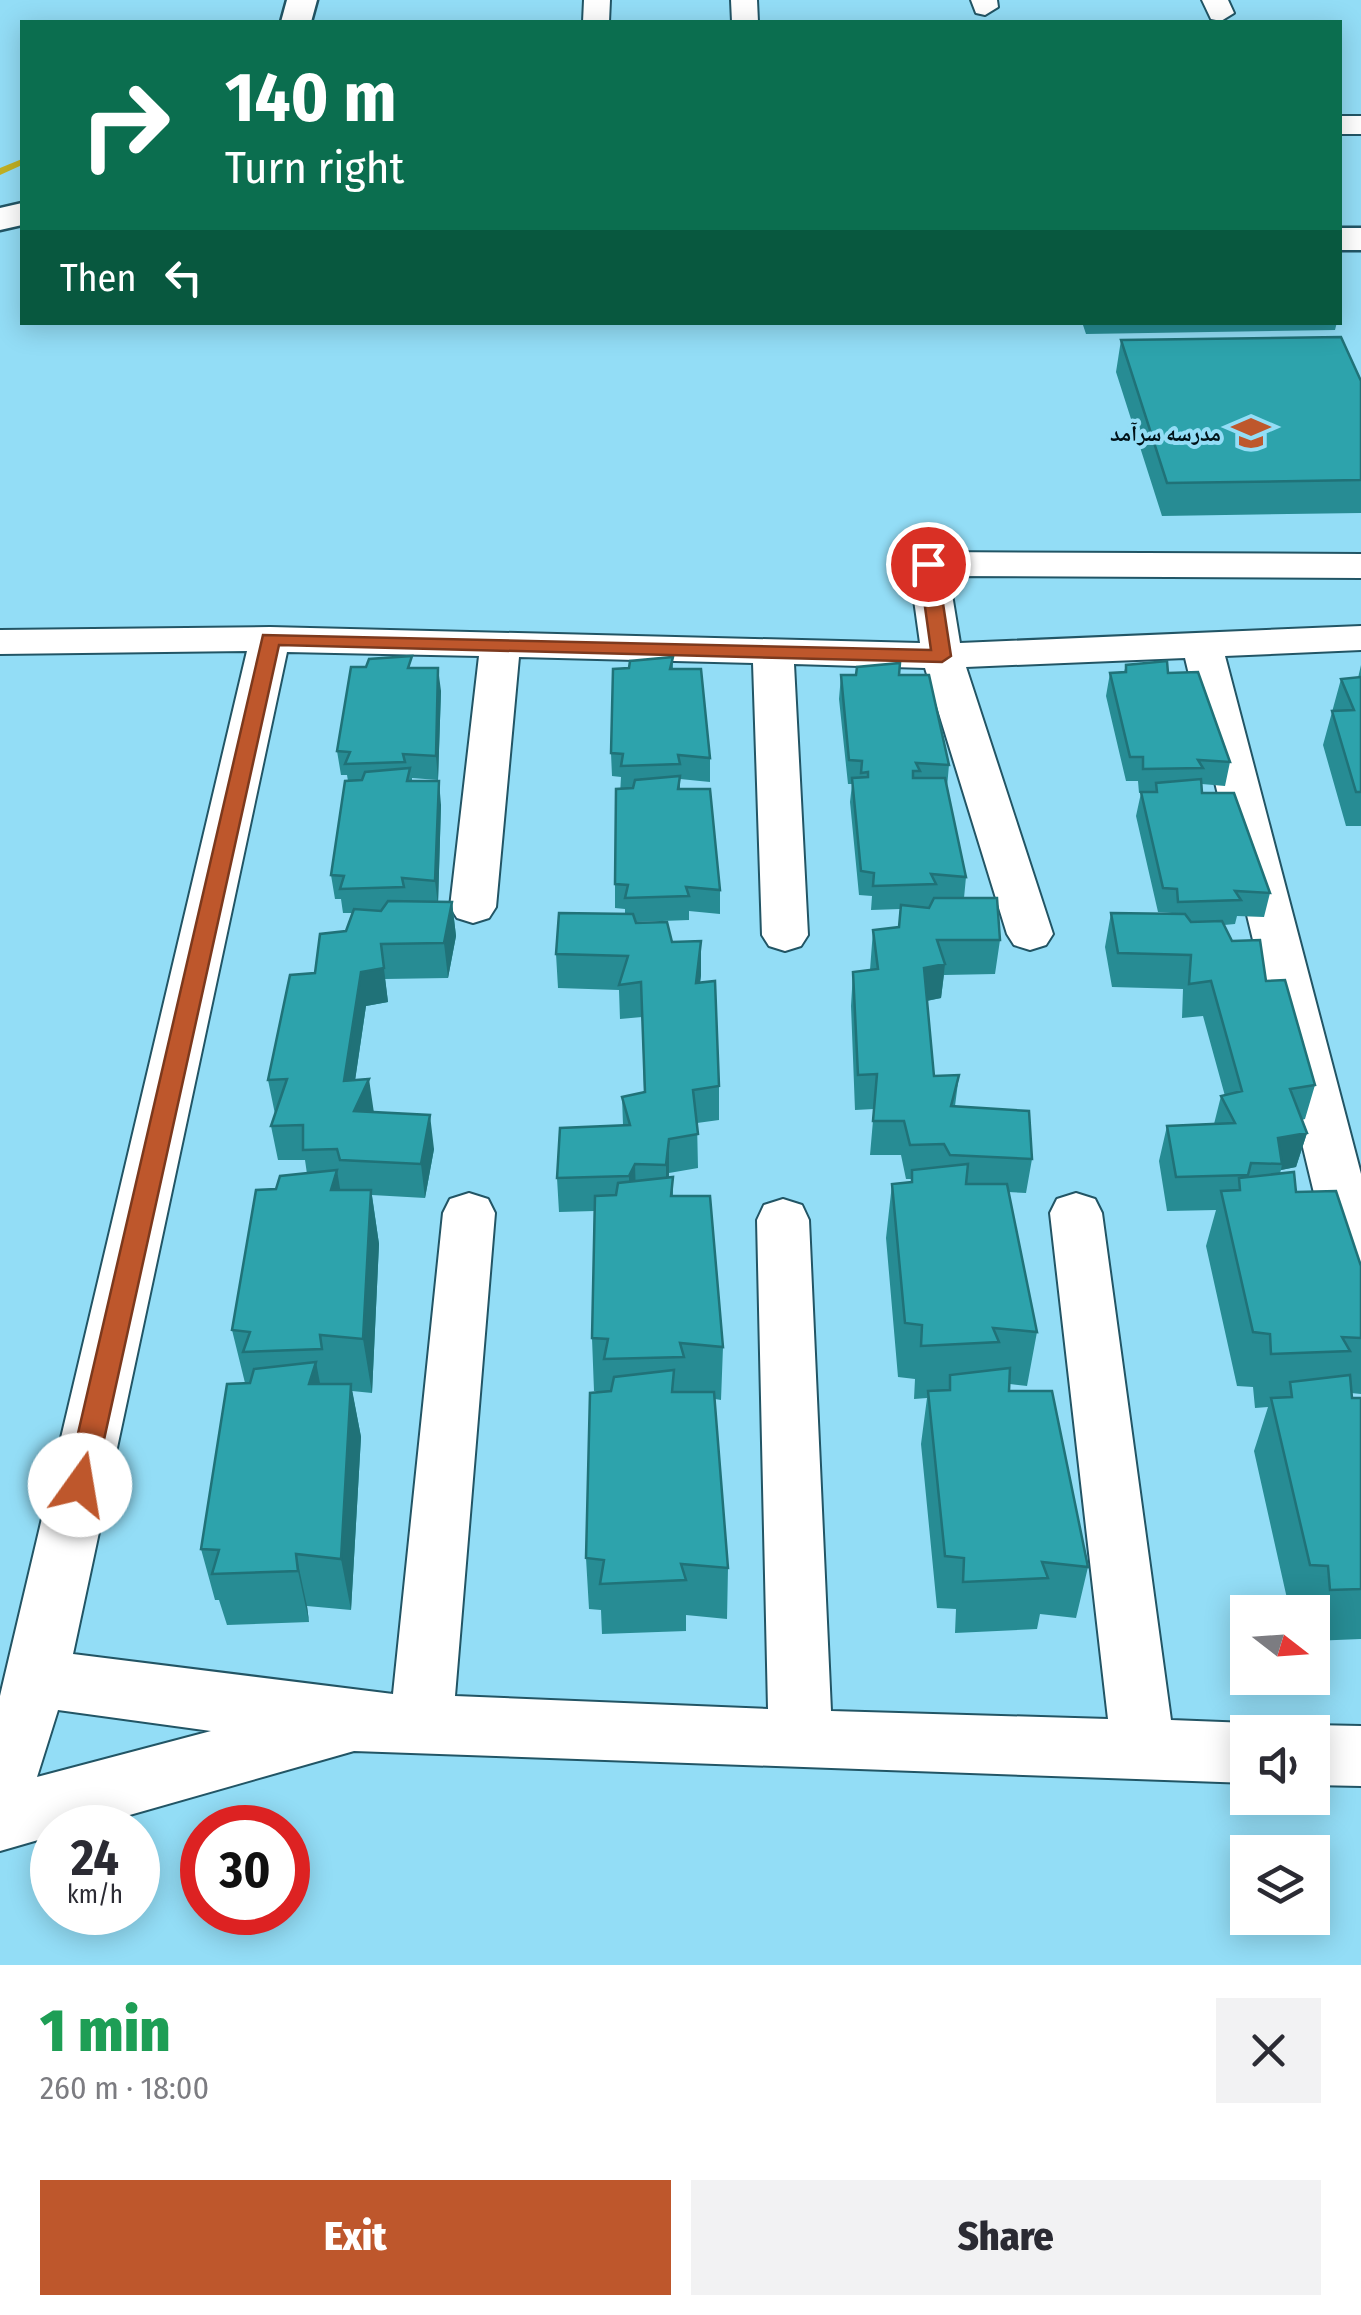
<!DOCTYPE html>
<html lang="en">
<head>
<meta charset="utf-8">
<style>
  :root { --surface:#fff; --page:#f2f2f3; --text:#2b2b33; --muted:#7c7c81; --accent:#be572c }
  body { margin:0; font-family:"Fira Sans Condensed","Noto Naskh Arabic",sans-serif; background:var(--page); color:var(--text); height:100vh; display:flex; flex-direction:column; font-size:38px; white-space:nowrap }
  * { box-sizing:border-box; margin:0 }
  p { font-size:32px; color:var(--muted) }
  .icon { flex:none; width:55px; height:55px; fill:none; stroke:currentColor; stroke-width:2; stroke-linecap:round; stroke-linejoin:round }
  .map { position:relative; height:1965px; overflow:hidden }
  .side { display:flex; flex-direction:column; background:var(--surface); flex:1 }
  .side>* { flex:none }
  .top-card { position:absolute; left:20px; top:20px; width:1322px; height:305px; border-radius:0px; box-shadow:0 5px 25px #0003; background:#0b6e4f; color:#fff; overflow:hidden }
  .needle { width:65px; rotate:107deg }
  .tools { position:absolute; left:1230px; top:1595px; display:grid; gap:20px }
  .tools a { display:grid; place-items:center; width:100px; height:100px; border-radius:0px; background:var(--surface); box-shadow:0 5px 25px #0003; font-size:50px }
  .speed { position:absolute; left:30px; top:1805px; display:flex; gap:20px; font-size:50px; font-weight:700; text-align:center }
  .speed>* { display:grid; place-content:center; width:130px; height:130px; border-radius:50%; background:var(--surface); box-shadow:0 5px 25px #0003; line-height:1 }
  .speed small { font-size:25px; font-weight:400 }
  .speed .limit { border:15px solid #d22; background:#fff; color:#111 }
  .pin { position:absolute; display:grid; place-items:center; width:85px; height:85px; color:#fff; margin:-42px; border:5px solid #fff; border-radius:50%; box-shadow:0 2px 10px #0007 }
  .me { position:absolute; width:110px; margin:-55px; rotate:13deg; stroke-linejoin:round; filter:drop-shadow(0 0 8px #0008) }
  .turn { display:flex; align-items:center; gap:35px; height:210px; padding:0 40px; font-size:45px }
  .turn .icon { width:130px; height:130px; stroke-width:2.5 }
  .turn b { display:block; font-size:70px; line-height:85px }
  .then { display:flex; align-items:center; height:95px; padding:0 40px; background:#0003; gap:20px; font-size:38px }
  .round { display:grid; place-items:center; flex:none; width:105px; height:105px; border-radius:0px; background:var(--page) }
  .summary { display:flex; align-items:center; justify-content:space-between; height:170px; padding:0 40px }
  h1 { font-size:60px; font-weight:800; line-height:75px; color:#1e9e55 }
  .button { display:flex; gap:20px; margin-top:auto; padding:20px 40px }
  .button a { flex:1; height:115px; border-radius:0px; background:var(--accent); color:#fff; font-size:40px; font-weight:800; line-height:115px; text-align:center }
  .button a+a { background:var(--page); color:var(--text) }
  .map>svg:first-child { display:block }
</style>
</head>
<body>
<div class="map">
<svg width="1361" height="1965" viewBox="0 0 1361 1965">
  <rect width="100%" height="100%" fill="#93ddf6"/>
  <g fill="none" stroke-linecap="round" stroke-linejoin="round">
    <path fill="#c2b123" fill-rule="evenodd" d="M22,159V165L0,175V168Z"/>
    <g stroke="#225565" stroke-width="4">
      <path id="minor" d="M584,0H610L609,22H583Z
        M731,0H757L758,22H732Z
        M971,0H997L998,7L985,15L976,13Z
        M1202,0H1228L1234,13L1221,21L1211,19Z
        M1340,116H1361V134H1340Z
        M928,552L1361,554V578L949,576L960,643L1361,626V650L1225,656L1361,1174V1297L1342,1291L1334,1276L1185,658L966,667L1053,934L1046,945L1030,950L1014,945L1007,934L925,668L794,664L808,935L801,946L785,951L769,946L762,935L753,663L519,657L496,907L489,918L473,923L457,918L450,907L479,656L287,652L73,1654L393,1694L443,1213L450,1199L469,1193L488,1199L495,1213L455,1696L768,1709L757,1220L764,1205L783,1199L802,1205L809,1220L831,1711L1108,1719L1050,1213L1057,1199L1076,1193L1095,1199L1102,1213L1171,1720L1248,1723L1271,1732H1248V1783L354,1751L84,1828H52V1836L0,1851V1696L247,651L0,654V630L270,627L920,643L909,564L914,556ZM58,1710L211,1731L37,1777Z
        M1312,1725L1361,1726V1786L1312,1785V1732H1292Z"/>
    </g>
    <g stroke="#225565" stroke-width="5">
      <path id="tertiary" d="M22,203V225L0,230V208Z
        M1340,228H1361V250H1340Z"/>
    </g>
    <g stroke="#225565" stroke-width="5">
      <path id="secondary" d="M287,0H317L311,22H281Z"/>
    </g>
    <use href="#minor" fill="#fff" fill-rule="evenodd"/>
    <use href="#tertiary" fill="#fff" fill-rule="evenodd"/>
    <use href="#secondary" fill="#fff" fill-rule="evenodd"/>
  </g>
  <path fill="#278c94" d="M1082,322H1337L1335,330L1086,334Z
    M1121,340L1361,381V513L1162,516L1116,372Z
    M673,657V669L710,758V782L680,779V789L720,890V914L689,911V920L635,922L672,942L701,975L700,982L719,1086V1120L697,1123L698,1168L669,1173V1177H673V1196L723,1347L721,1400L715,1399L728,1568L727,1619L686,1615V1631L602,1634L601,1610L589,1609L586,1558L601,1392L594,1391L592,1338L594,1211L559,1212L557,1178L623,1125L622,1097L644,1092L642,1017L620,1019L619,990L558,988L556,954L625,914V909L615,908V884L621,777L612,776L611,753L629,668Z
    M1126,665L1168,673L1230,762L1225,786L1202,784V793L1270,893L1264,917L1237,916L1235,924L1224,925L1232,941L1266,981L1315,1085L1305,1119L1302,1120L1307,1133L1296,1167L1281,1170L1280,1173L1361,1266V1394L1351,1393L1352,1398H1361V1639L1312,1641V1612H1290L1254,1451L1268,1407L1255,1408L1253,1387L1237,1386L1206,1246L1216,1210L1167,1211L1159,1161L1167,1126L1214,1124L1221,1096H1225L1203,1016L1182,1018L1183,989L1112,987L1105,947L1111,913H1172L1158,912L1136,816L1141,793H1139L1138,781H1126L1106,696L1110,673L1124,672Z
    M1361,665V826H1346L1323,745L1341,679L1358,678Z
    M413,668L441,691L438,780L412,778V781L441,805L438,902H452L456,936L448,978L385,979L388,1002L366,1006L355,1080L374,1112L434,1149L425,1198L372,1195L379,1244L372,1393L352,1391L361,1437L351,1610L307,1606L309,1622L227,1625L219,1600H215L201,1549L245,1383L232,1330L276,1189L307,1174L305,1160H278L271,1126L275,1114L268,1080L315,973L346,931L353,913H343L341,899H335L331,875L348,781L347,775H341L337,751Z
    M841,675H899L949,765L947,787L966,877L964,898L1000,940L995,974L944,975L941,998L927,1001L934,1076L959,1075L955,1106L1032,1159L1026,1193L1008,1192L1037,1332L1027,1386L1010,1384L1009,1391L1088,1567L1076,1618L1040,1614L1037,1629L955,1633L956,1609L937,1608L921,1444L927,1398L914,1399L915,1379L898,1377L886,1238L892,1184L911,1182V1179H906L901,1155H870L874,1109L855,1110L851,1006L853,972L870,970L873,930L899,927L900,909L871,910L872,896L859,895L850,802L852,784H848L839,699Z"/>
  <path fill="#207278" d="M438,668L441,691L438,780L436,756Z
    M439,781L441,805L438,905L435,881Z
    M452,902L456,936L448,978L444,943Z
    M701,941V975L696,1017V983Z
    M381,944L388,1002L366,1006L350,1115L344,1081L361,972Z
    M945,964L941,998L920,1002L924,968Z
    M369,1079L374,1113L354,1111Z
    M430,1115L434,1149L425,1198L421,1164Z
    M1307,1133L1296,1167L1281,1170L1282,1164L1278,1138Z
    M669,1139V1173L666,1199V1165Z
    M635,1164L636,1198L629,1210V1176Z
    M337,1170L346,1225L331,1190Z
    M371,1190L379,1244L372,1393L363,1339Z
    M316,1362L326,1415L309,1384Z
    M351,1384L361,1437L351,1610L341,1559Z
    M296,1554L307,1606L309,1622L298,1571Z"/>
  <path fill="#2da3ac" stroke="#207278" stroke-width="2.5" d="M1341,337L1361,381V480L1167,483L1121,340Z
    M412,656L408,668H438L436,756L403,754L405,762L345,764L350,752L337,751L351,667H366L369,659Z
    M673,657L670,669H701L710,758L678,755L680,764L621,766L623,754L611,753L613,669L629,668L630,661Z
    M1167,661L1168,673L1198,672L1230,762L1198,760L1203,768L1143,769V757H1130L1110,673L1126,672V665Z
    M900,663L899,675H929L949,765L916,763L920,771H913V778H945L966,877L931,874L936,884L873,886L874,873L861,871L852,778L868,777V772L861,773L862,761L849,760L841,675H856L857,667Z
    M1361,677V792H1356L1332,711L1354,710L1341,679Z
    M410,768L407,781H439L435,881L402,878L404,887L340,889L344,876L331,875L345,781L362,780L365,772Z
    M680,776L678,789H710L720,890L686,887L689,896L625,898L628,885L615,884L616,789L633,788L635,780Z
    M1201,779L1202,793H1234L1270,893L1235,891L1241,900L1178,902L1177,889L1163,888L1141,792H1157L1156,783Z
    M934,898H997L1000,940H937L945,964L924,968L934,1076L959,1075L951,1106L1029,1111L1032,1159L950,1155L944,1144L910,1145L904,1121H873L877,1074L858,1075L853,972L878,969L873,930L899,927L901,905L929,908Z
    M388,901L452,902L444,943L381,944L384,968L361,972L344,1081L369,1079L354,1111L430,1115L421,1164L340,1160L337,1149L303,1150V1125L271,1126L287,1079L268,1080L290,975L315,973L320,934L346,931L354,909L381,911Z
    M559,913L633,914L636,923L667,922L672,942L701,941L696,983L715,981L719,1086L693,1090L698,1134L669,1139L666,1165L635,1164L629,1176L557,1178L560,1128L630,1125L622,1097L645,1092L641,982L619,985L628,956L556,954Z
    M1111,913L1185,914L1191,922L1222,921L1232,941L1260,940L1266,981L1285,980L1315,1085L1290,1089L1307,1133L1278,1138L1282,1164L1251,1163L1248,1175L1176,1177L1167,1126L1235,1123L1221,1096L1242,1091L1211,981L1189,984L1191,955L1118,953Z
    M968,1164L966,1184H1007L1037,1332L993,1328L999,1342L921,1346L922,1325L905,1323L892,1184L912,1182V1170Z
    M337,1170L331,1190H371L363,1339L320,1335L322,1349L243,1352L250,1332L232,1330L256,1190L276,1189L280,1176Z
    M1294,1172L1296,1192L1336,1191L1361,1266V1338L1342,1337L1350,1351L1271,1354L1270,1334L1253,1332L1221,1191L1240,1190L1239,1178Z
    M673,1177L671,1196H710L723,1347L680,1343L684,1357L604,1359L608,1339L592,1338L595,1196L616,1195L618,1183Z
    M316,1362L309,1384H351L341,1559L296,1554L298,1571L212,1574L219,1550L201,1549L227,1384L250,1383L254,1369Z
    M1010,1368L1009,1391H1052L1088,1567L1042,1562L1048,1578L963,1582L964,1558L945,1556L928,1391L950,1390V1375Z
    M674,1370L672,1392H714L728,1568L681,1564L686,1580L600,1584L604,1560L586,1558L590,1393L611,1391L614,1377Z
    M1350,1375L1352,1398H1361V1589L1330,1590L1328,1566L1310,1565L1271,1398L1292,1397L1290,1382Z"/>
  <path fill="#be572c" stroke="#7c391d" stroke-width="2.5" d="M928,559L937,564L951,656L942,662L279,645L94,1485L90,1494L80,1497L70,1494L66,1485L263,635L931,650L919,564Z"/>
  <defs>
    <g id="school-bare" transform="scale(3)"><path d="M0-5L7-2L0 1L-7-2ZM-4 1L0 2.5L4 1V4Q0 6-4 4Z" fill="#be572c" stroke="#93ddf6" stroke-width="2.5" paint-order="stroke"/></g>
  </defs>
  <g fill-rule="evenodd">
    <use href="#school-bare" x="1251" y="433"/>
  </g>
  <g text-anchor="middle" stroke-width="8" stroke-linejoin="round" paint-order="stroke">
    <g font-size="22" font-weight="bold" fill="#011319" stroke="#93ddf6" text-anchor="end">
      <text x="1221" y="441">مدرسه سرآمد</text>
    </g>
  </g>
</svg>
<div class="tools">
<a><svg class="needle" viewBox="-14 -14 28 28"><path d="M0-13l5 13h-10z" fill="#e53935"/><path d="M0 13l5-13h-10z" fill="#7c7c81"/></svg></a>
<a><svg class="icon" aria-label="sound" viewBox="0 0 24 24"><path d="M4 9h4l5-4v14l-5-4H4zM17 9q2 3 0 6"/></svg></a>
<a><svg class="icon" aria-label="layers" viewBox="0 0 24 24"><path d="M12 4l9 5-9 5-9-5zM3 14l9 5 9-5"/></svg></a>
</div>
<div class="speed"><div>24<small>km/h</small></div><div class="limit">30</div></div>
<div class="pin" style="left:928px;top:564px;background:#d93025"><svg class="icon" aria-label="arrive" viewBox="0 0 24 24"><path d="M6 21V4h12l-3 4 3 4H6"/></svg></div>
<svg class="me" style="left:80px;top:1485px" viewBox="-20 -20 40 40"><circle r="19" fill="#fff"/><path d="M0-13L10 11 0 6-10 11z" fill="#be572c"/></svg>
<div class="top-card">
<div class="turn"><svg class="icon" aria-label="right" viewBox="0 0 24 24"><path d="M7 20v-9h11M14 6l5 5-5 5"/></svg><div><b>140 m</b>Turn right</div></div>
<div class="then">Then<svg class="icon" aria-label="left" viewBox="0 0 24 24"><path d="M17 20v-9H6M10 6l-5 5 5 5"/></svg></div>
</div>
</div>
<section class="side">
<div class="summary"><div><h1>1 min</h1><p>260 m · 18:00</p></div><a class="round"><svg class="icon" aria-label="close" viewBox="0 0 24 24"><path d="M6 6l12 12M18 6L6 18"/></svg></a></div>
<div class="button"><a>Exit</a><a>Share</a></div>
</section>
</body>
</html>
